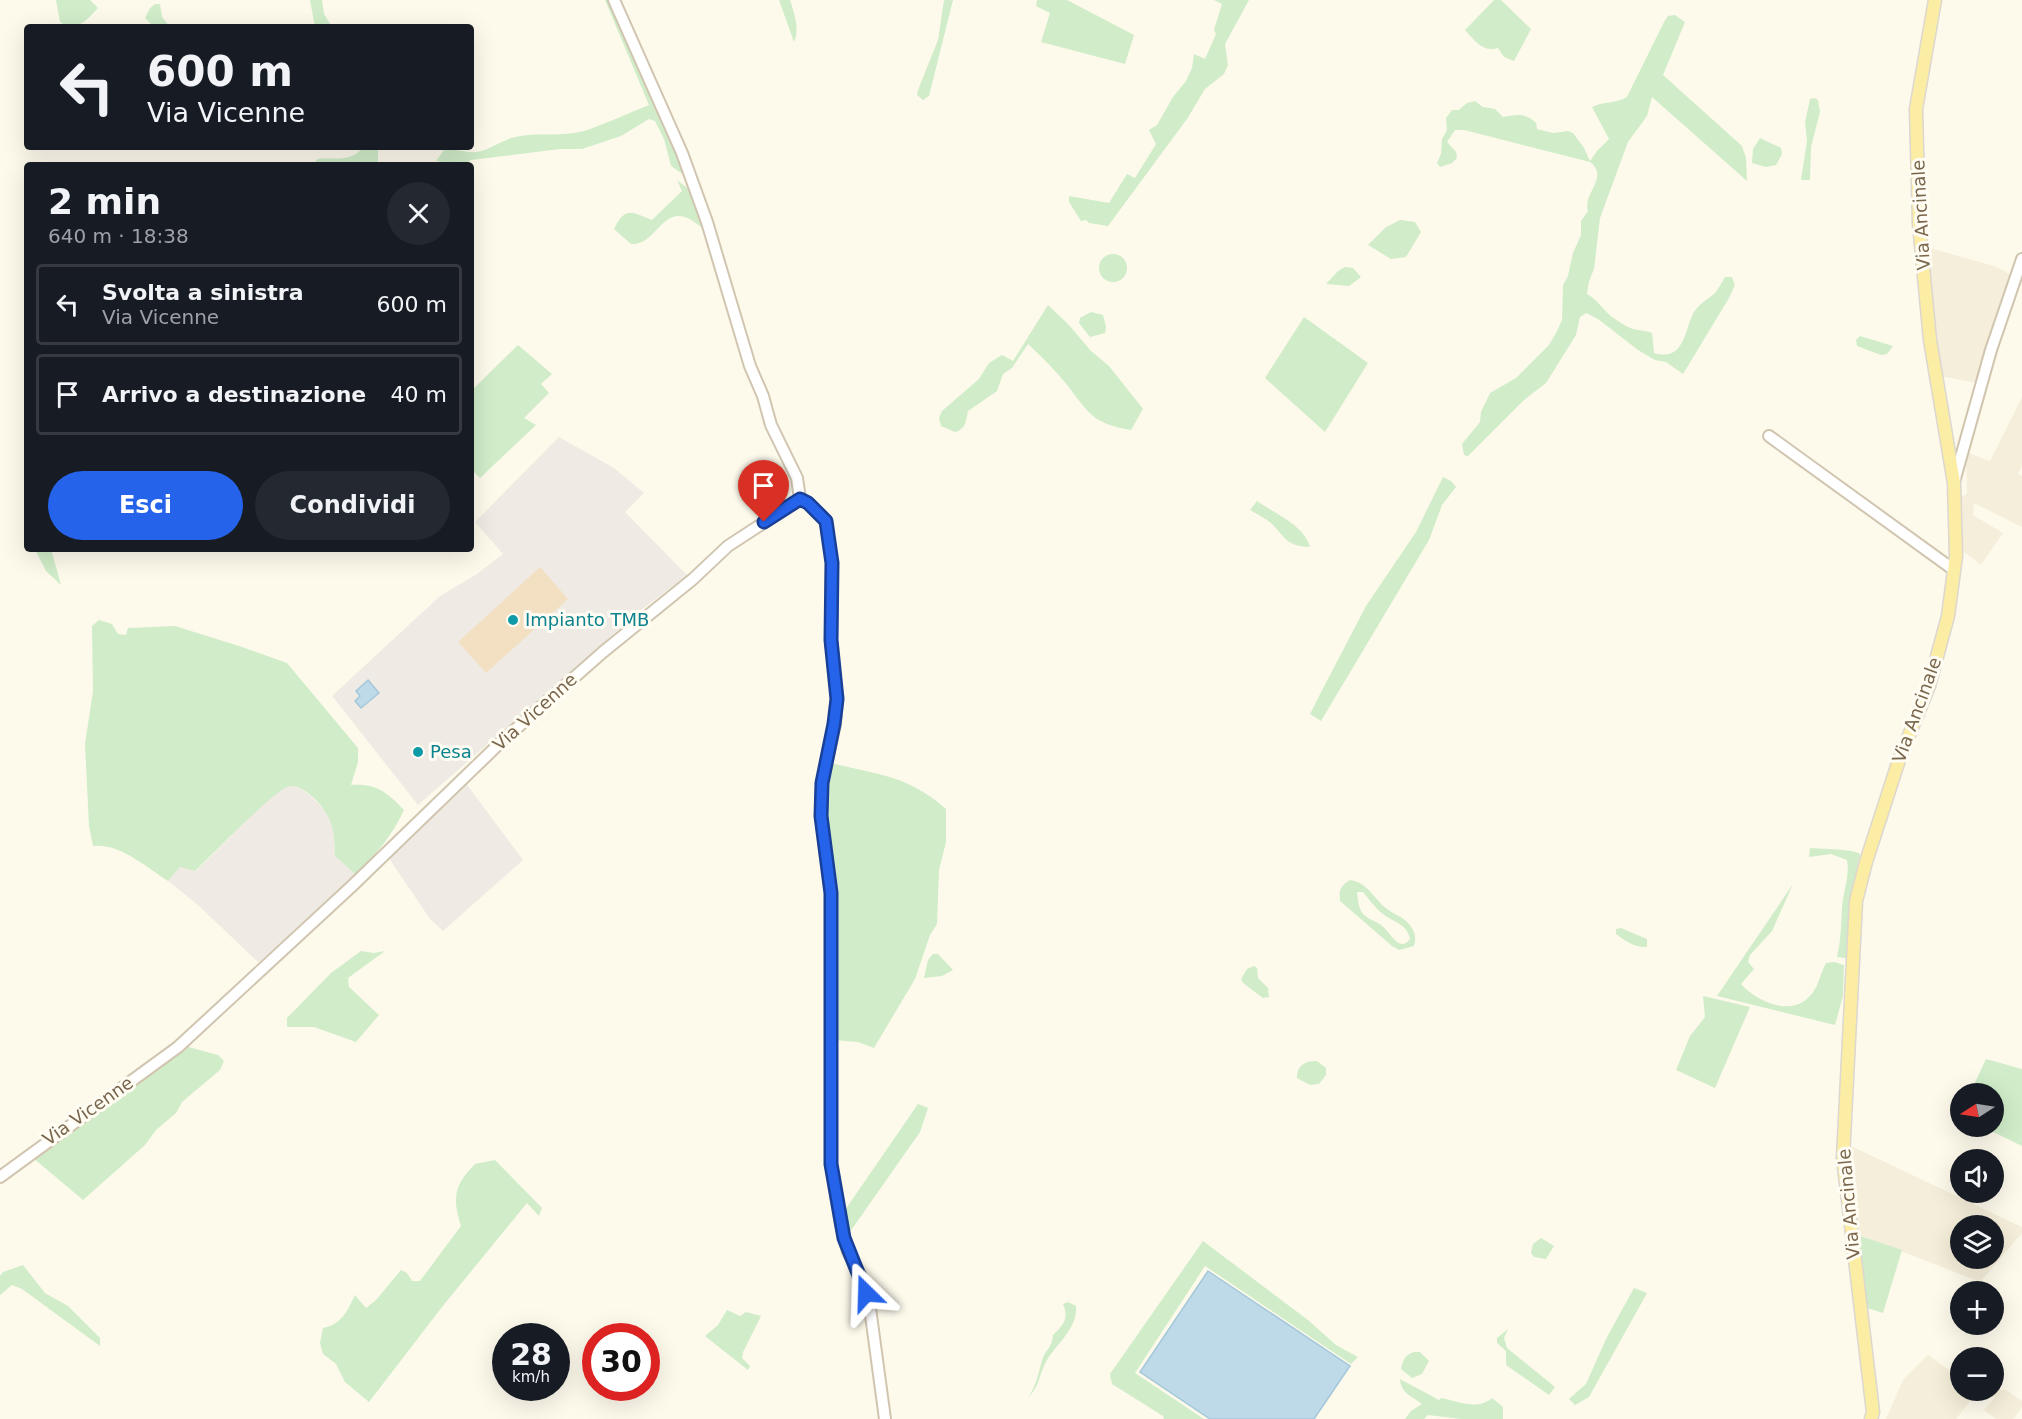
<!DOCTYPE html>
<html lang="it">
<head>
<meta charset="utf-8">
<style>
  :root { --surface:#171b24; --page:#242831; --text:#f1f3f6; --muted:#9ea1a6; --line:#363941; --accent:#2563eb }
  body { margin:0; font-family:"DejaVu Sans",sans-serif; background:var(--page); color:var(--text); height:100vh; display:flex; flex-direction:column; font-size:22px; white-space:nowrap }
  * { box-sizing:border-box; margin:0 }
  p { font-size:20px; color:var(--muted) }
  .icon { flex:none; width:33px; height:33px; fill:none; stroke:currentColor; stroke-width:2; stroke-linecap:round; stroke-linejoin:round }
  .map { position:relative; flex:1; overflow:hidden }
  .details { position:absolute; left:24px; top:162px; width:450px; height:390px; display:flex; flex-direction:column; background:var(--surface); border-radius:6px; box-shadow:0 6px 24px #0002 }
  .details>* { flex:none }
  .top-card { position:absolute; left:24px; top:24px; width:450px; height:126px; border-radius:6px; box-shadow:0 6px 24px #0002; background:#171b24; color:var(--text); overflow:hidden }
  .needle { width:39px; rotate:258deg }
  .fabs { position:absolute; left:1950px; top:1083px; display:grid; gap:12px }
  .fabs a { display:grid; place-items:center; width:54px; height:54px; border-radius:50%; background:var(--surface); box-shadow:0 6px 24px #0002; font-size:30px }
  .speed { position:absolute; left:492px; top:1323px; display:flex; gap:12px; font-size:30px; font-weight:700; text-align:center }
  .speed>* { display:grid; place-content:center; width:78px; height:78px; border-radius:50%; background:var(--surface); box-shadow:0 6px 24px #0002; line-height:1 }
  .speed small { font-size:15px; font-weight:400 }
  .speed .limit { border:9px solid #d22; background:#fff; color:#111 }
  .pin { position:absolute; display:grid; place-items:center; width:51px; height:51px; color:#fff; margin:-62px -26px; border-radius:50% 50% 50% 0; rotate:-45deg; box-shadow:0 0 6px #0007 }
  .pin .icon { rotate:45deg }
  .me { position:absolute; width:66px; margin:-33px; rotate:338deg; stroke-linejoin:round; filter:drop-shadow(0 0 4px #0008) }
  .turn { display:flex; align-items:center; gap:21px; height:126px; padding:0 24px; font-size:27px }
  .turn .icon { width:78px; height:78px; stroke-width:2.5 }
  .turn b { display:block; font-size:42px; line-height:51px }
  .round { display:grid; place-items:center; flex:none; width:63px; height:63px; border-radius:32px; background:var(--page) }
  .overview { display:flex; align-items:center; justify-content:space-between; height:102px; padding:0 24px }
  h1 { font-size:36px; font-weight:800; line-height:45px }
  .cta { display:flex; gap:12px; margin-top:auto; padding:12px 24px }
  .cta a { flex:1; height:69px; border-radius:36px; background:var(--accent); color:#fff; font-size:24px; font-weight:800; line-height:69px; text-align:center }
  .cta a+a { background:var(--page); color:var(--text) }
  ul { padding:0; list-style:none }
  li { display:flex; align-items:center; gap:18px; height:81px; margin:0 12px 9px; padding:0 12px; border:3px solid var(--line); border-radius:6px }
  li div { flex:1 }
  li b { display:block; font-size:22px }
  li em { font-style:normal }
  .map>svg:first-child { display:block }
</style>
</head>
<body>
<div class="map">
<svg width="2022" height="1419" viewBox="0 0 2022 1419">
  <rect width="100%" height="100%" fill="#fdfaec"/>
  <path fill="#f5eeda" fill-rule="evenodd" d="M1927,247L1994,266L2012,275L1977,383L1945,377L1940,379L1933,341Z
    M2022,397V466L2018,474L2022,476V527L1974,503L1973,515L2003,533L1981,565L1959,548L1958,498L1967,494L1966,452L1990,461Z
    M1851,1146L2022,1227V1233L1980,1282L1860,1235ZM1960,1226H1994V1258H1960Z
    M1928,1355L1960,1378V1390H2006L2022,1401V1407L2013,1419H1996L1984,1410L1995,1397L1971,1400L1956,1419H1886L1903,1380Z"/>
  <path fill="#efebe4" d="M559,437L614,468L644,493L625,512L687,575L640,611L418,805L332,696L440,596L477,574L503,554L475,522Z
    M465,782L523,860L443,931L430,919L388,857Z
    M287,785L298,786L311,796L328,814L333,825L335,856L356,875L259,963L198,905L168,881L180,867L196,871L266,801Z"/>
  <path fill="#d0ecc8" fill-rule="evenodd" d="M56,0H90L98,8C87,20 76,33 60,22Z
    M310,0H322L324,14L332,27H315Z
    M605,0H611L656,101L687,177L671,166L664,139L655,121L649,119L621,136L582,149H560L471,160L463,165L436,161L444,150C455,148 465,153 476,152C491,150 501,140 515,137C538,132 561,137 584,131C606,124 628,113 649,105Z
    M779,0H790C794,13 800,29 794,42Z
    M944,0H953L929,96L923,100L917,95L918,90L938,40Z
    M1037,0H1067L1134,35L1125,64L1041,42L1050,13L1036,6Z
    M1214,0H1249L1225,44L1228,65L1224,74L1205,89L1187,119L1108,226L1089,223L1086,220L1081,221L1069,202V196L1109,203L1127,174L1135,178L1156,144L1149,130L1157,125L1173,97L1186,81L1192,68L1194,54L1205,59L1216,34L1214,30L1222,4Z
    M1494,0H1501L1531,29L1514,61L1504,57L1498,48C1483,53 1474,40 1465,30Z
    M155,4H160L162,17L170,27H154L145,18L150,8Z
    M1675,15L1685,22L1663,75L1742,146L1746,158L1747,181L1652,97L1647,116L1628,142L1600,218L1594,269L1589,281L1587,294C1598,300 1603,310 1612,317C1618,321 1626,327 1633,329C1640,331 1645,330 1652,333L1654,353C1685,362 1684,330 1694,312C1699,304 1708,299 1715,293C1719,288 1722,282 1725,277H1732L1735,285L1729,298L1683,374L1666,362L1655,360L1638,350L1598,319L1586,313L1580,317L1576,335L1546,383L1524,400L1468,456L1464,455L1462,444L1480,422L1481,412L1490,393L1516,378L1549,345L1557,331L1562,320L1563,285L1568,276L1573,253L1581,235V221L1588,211C1582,194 1610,177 1590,162L1464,130H1455L1447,142L1456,152L1457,158L1452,163L1440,167L1437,163L1441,154L1442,139L1447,130L1446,118L1452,110H1459L1467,103L1475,101L1483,107L1495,109L1503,117C1516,115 1525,112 1536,123L1537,129L1553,133L1568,131L1573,133L1584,148L1590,161L1597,151L1609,139L1592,107C1603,101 1615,104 1627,97L1664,22L1668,16Z
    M1814,98L1818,100L1820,112L1811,147L1810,180H1801L1807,141L1805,122L1810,99Z
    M1760,138L1781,148L1782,154L1776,165L1766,167L1752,163L1753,149Z
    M363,147H378V165H311L318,159C334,157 352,163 363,147Z
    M677,180L691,191L705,231C663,190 660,247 631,244L614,229C626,205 632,213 652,220L682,191Z
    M1400,220L1415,222L1421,232L1406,257L1391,259L1368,245L1386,227Z
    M1099 268a14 14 0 1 1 28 0a14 14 0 1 1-28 0Z
    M1345,267L1353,268L1361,277L1349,286L1326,284L1338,271Z
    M1048,305L1069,325L1091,351L1109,366L1143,409L1131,430C1094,424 1089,414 1068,386C1056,371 1042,357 1028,344L1012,368L1003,374L997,391L968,411C966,421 966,429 955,432L941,426L939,418L942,411L979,379L989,363L1002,355L1013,361Z
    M1091,312L1103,315L1106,327L1105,333L1090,337L1079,323L1080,318Z
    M1304,317L1368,363L1325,432L1265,378Z
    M1860,336L1893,346L1887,354L1881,355L1857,346L1856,340Z
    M518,345L552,374L541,384L549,393L524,418L536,425L480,478L471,469V391Z
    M1443,477L1451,481L1456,487L1442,505L1429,540L1321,721L1310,714L1317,700L1366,606L1416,532Z
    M1257,501C1275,514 1304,525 1310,547C1286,546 1286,538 1271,523C1265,518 1257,514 1250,510Z
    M35,549H51L61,585L46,571Z
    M99,620L112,624L118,634L126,635L128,628L175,626L242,647L287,663L358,748V762L351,785C376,783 387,792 404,810C392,836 376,854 356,875L335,856C334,828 333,818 314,798C307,792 299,785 290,786C277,787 210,857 195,871L180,867L168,881C146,867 120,843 93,846L89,826L85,744L93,691L92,626Z
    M831,763C878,775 908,775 946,809V842L939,870L937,924L930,935L915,979L874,1048L858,1042L834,1040L824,812Z
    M1810,848C1821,849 1854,849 1860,854L1851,898L1846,958L1837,957C1841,940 1841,925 1842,908C1843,891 1850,877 1847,860L1831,854L1809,857Z
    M1350,880C1370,883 1374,901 1390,911C1400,917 1409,920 1414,932C1416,937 1415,942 1414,946L1399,950L1392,946L1340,901C1339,890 1340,886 1350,880ZM1357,892H1363C1370,900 1375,908 1383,914C1394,923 1407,923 1410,939C1399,954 1390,931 1381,925C1374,920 1366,919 1361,911C1358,905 1358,898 1357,892Z
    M1793,884L1772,931L1750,955L1748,962L1754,969L1741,984C1756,1001 1790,1017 1809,997C1818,989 1820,974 1826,963L1834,962L1844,965L1843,996L1835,1025L1717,996Z
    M1621,928L1647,939V947C1636,948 1625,941 1616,934V929Z
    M361,951L374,953L385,951L348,978L349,987L379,1015L356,1042L314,1027H287V1018L331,973Z
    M933,954H938L953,970L942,976L924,978L928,960Z
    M1254,966L1257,968L1258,978L1268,988L1269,997L1263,998L1243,983L1241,979L1247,969Z
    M1703,996L1750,1007L1715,1088L1676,1070L1690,1036L1705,1017Z
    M185,1046L218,1055L224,1061L220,1070L182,1102L176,1113L156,1130L145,1145L83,1200L32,1157Z
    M1986,1059L2022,1069V1146L1983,1127L1994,1126V1094L1970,1093Z
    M1317,1061L1326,1068V1075L1319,1084L1310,1085L1297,1078C1297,1065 1305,1061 1317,1061Z
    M918,1104L928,1108L920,1132L845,1239L843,1213Z
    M495,1160L542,1208L539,1216L527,1203L442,1307L369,1402L345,1382L336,1364L323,1354L320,1343L323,1328C341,1325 348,1310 355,1295L366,1308L376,1300L401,1270L407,1273L412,1281H420L461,1226C452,1198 454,1185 475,1164Z
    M1855,1234L1902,1250L1883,1313L1864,1307Z
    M1541,1238L1554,1246L1546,1259L1534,1257L1531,1253L1533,1244Z
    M1203,1241L1308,1320L1336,1345L1358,1357L1351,1364L1205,1266L1135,1373L1204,1419H1164L1163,1416L1112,1384L1110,1374Z
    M23,1265L45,1293L68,1306L100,1338V1346L22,1289L12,1285L0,1295V1276L3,1272Z
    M1634,1288L1647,1293L1589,1397L1575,1405L1569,1399L1586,1384L1606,1339Z
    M1068,1302L1076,1306C1078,1330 1054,1345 1045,1364C1038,1378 1040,1385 1028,1398C1036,1386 1038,1374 1042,1361C1045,1349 1052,1349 1053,1335C1064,1324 1069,1319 1063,1304Z
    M727,1310L740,1316L746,1312L761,1316L743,1352L742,1358L750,1366L748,1370L705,1336L718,1325Z
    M1508,1329L1504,1338L1507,1348L1555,1387L1549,1395L1506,1365V1351L1497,1343V1338Z
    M1414,1352H1420L1429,1361L1422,1374L1412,1378L1401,1369C1403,1360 1405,1355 1414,1352Z
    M1400,1379L1439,1400L1441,1398C1458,1401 1477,1411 1492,1398L1503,1407V1419H1461L1428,1415L1424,1419H1405L1411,1411L1422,1404C1412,1396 1401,1394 1400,1379Z"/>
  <path fill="#bedae8" stroke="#a4c7da" stroke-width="1.5" d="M368,680L379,693L361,708L355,701L360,696L356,691Z
    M1208,1271L1350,1366L1314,1419H1210L1140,1372Z"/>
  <path fill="#f3e0c2" d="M540,567L568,599L486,673L458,642Z"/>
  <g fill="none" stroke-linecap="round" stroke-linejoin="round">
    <g stroke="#d1c5b0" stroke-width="14">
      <path id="minor" d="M614,0L682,153L707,222L750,366L763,396L771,425L797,478L800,499
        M1769,436L1954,570
        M1954,482L1991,350L2022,259
        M800,499L808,503L826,521L832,563L831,640L837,699L835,724L822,783L821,816L831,893V1164L841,1225L848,1252L862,1278L870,1308L885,1419
        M0,1177L178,1047L352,886L501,742L603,652L693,579L728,546L800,499"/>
    </g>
    <g stroke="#dcd7d0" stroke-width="15">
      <path id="major" d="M1871,1419L1873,1412L1843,1158L1856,901L1866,862L1899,760L1929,686L1948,616L1956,556L1954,483L1930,340L1919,224L1916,109L1935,0"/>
    </g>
    <use href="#minor" stroke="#fff" stroke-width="10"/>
    <use href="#major" stroke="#fceda4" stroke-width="12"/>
  </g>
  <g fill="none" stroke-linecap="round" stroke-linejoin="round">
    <g stroke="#184099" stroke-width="15">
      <path id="route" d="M764,522L800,499L808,503L826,521L832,563L831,640L837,699L834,724L822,783L821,816L831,893V1164L844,1238L866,1293"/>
    </g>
    <use href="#route" stroke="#2563eb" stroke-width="10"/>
  </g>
  <g fill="#0f9aa8" stroke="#fffdf3" stroke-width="2">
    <circle cx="513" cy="620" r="6"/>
    <circle cx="418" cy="752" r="6"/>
  </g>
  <g text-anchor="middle" stroke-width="6" stroke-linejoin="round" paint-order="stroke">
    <g font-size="18" fill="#7a664c" stroke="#fffdf3">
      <text transform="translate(1921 215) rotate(-93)" y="6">Via Ancinale</text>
      <text transform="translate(1917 710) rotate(-70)" y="6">Via Ancinale</text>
      <text transform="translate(535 712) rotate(-42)" y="6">Via Vicenne</text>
      <text transform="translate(88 1111) rotate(-35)" y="6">Via Vicenne</text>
      <text transform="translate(1849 1204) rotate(-95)" y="6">Via Ancinale</text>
    </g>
    <g font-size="18" fill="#0d838f" stroke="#fffdf3" text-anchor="start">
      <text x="525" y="626">Impianto TMB</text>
      <text x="430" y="758">Pesa</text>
    </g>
  </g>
</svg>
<div class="fabs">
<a><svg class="needle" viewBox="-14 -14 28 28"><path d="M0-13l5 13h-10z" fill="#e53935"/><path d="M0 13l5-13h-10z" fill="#9ea1a6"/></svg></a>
<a><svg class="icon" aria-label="sound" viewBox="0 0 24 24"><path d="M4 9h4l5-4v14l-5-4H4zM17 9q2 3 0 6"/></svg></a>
<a><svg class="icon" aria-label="layers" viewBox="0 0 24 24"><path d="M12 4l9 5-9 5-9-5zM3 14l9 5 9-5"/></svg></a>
<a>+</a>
<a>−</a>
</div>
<div class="speed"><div>28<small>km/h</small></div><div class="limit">30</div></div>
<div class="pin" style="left:764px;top:522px;background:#d93025"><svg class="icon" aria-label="arrive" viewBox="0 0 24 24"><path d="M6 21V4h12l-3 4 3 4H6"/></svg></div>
<svg class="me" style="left:866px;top:1293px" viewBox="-20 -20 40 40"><path d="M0-17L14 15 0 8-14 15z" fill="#2563eb" stroke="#fff" stroke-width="4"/></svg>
<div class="top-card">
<div class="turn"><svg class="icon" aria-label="left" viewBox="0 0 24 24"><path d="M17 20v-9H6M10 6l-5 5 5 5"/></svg><div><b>600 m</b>Via Vicenne</div></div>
</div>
<section class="details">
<div class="overview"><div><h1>2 min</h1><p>640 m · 18:38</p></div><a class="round"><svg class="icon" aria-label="close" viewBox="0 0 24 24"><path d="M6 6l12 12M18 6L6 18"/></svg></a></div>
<ul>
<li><svg class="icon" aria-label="left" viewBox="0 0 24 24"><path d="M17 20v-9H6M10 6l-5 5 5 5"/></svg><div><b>Svolta a sinistra</b><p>Via Vicenne</p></div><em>600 m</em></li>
<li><svg class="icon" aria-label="arrive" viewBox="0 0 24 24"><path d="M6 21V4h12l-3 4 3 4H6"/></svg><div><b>Arrivo a destinazione</b></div><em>40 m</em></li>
</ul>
<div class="cta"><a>Esci</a><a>Condividi</a></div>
</section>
</div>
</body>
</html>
